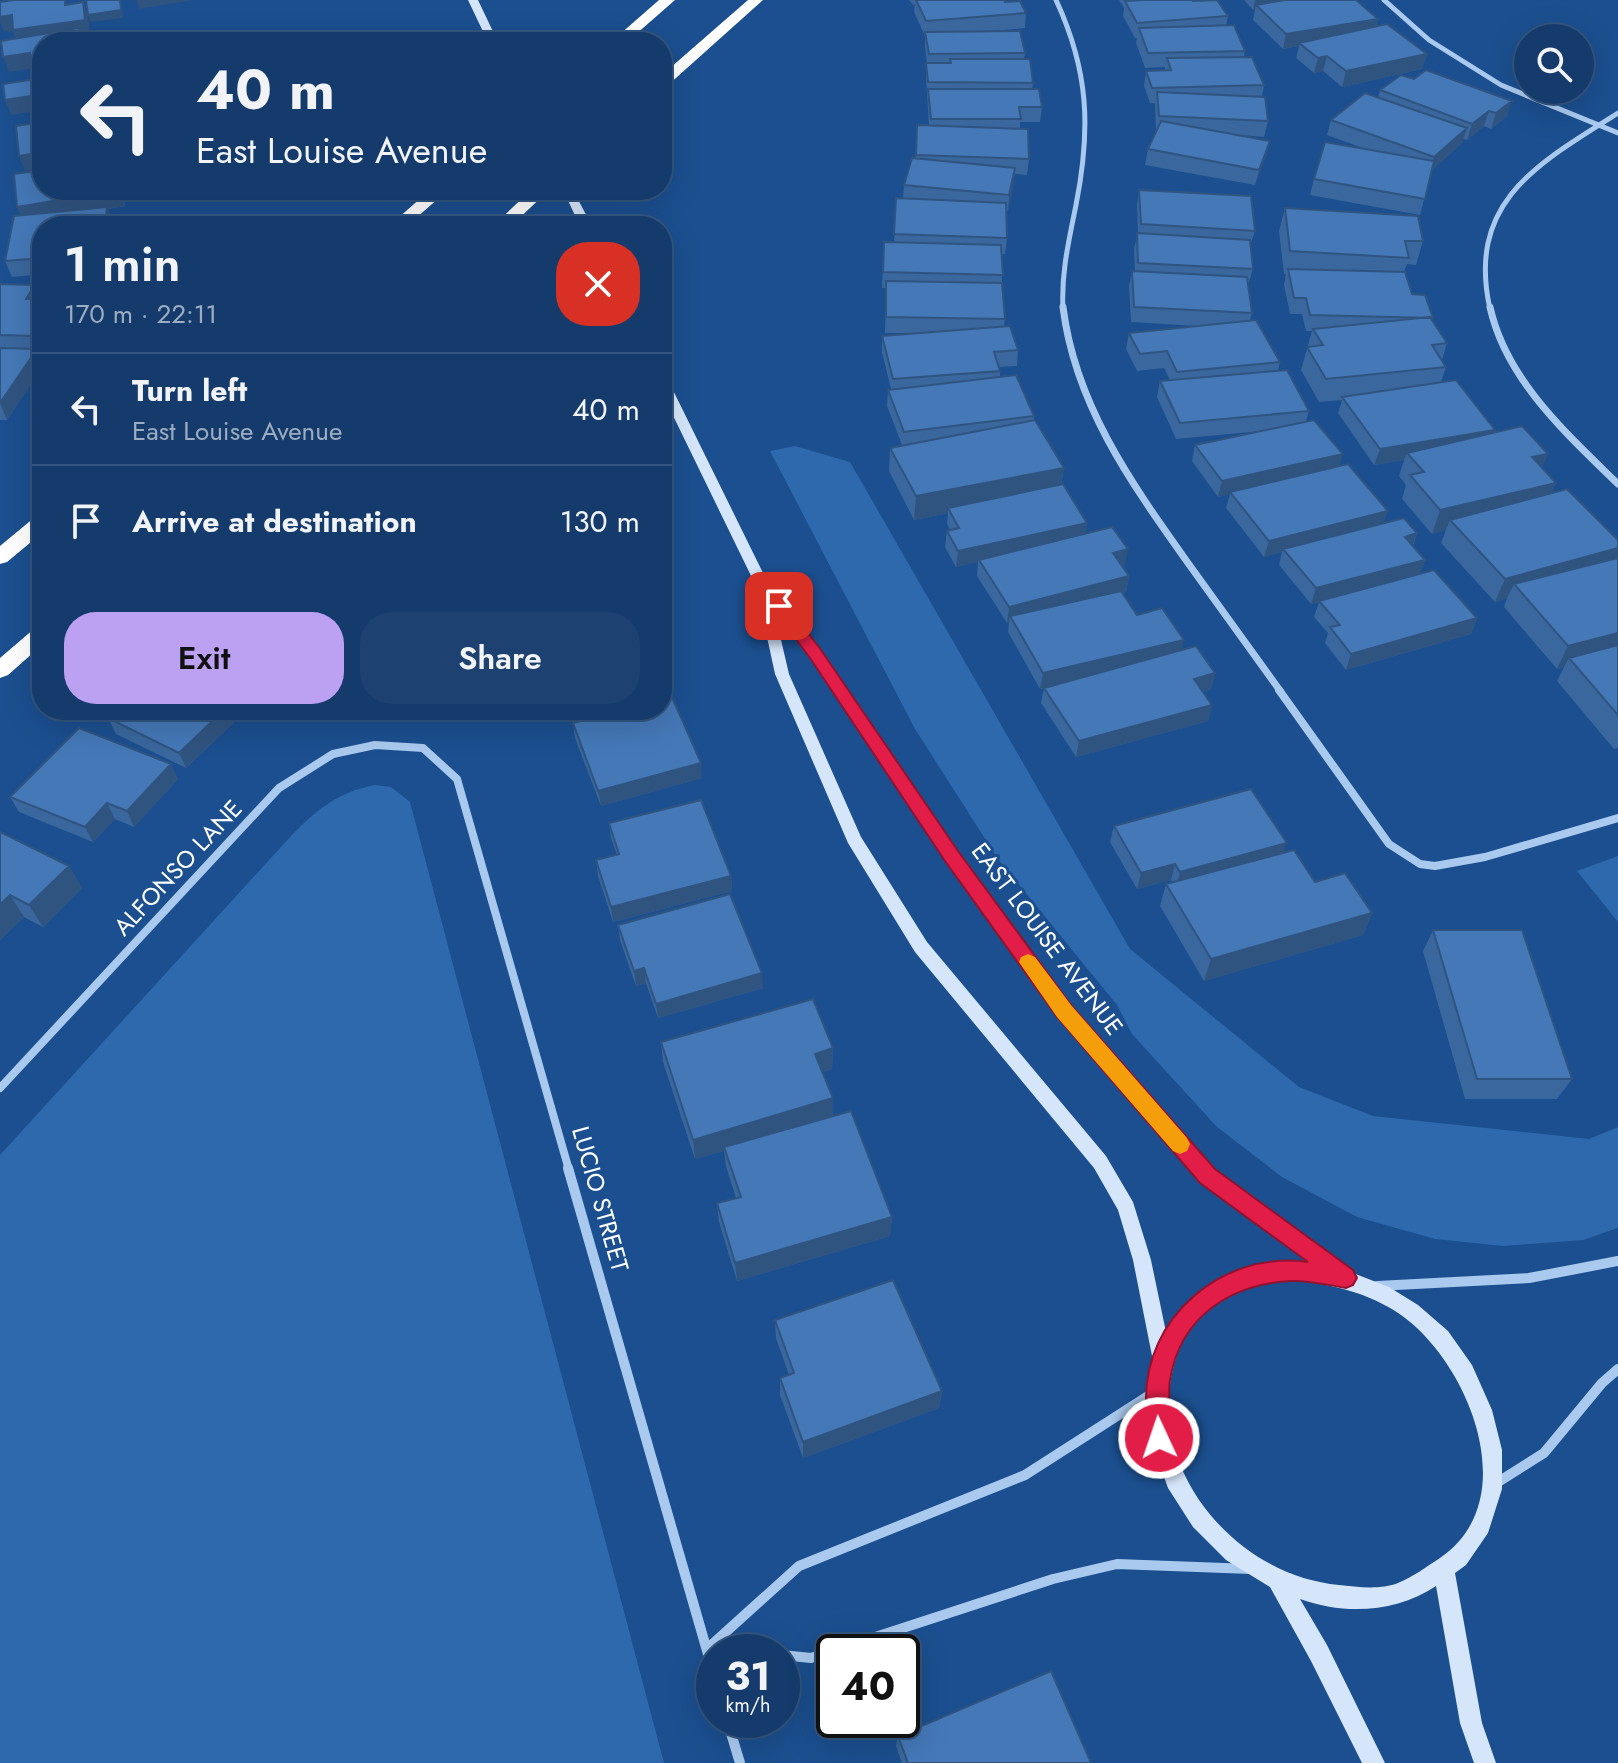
<!DOCTYPE html>
<html lang="en">
<head>
<meta charset="utf-8">
<style>
  :root { --surface:#143b6b; --page:#1d4271; --text:#f1f3f6; --muted:#9dadc1; --line:#33557e; --accent:#bca0f2 }
  body { margin:0; font-family:Jost,sans-serif; background:var(--page); color:var(--text); height:100vh; display:flex; flex-direction:column; font-size:30px; white-space:nowrap }
  * { box-sizing:border-box; margin:0 }
  p { font-size:26px; color:var(--muted) }
  .icon { flex:none; width:44px; height:44px; fill:none; stroke:currentColor; stroke-width:2; stroke-linecap:round; stroke-linejoin:round }
  .map { position:relative; flex:1; overflow:hidden }
  .panel { position:absolute; left:32px; top:216px; width:640px; height:504px; display:flex; flex-direction:column; background:var(--surface); border-radius:32px; box-shadow:0 8px 32px #0002,0 0 0 2px var(--line) }
  .panel>* { flex:none }
  .hud { position:absolute; left:32px; top:32px; width:640px; height:168px; border-radius:32px; box-shadow:0 8px 32px #0002,0 0 0 2px var(--line); background:#143b6b; color:var(--text); overflow:hidden }
  .buttons { position:absolute; left:1514px; top:24px; display:grid; gap:16px }
  .buttons a { display:grid; place-items:center; width:80px; height:80px; border-radius:50%; background:var(--surface); box-shadow:0 8px 32px #0002,0 0 0 2px var(--line); font-size:40px }
  .speed { position:absolute; left:696px; top:1634px; display:flex; gap:16px; font-size:40px; font-weight:700; text-align:center }
  .speed>* { display:grid; place-content:center; width:104px; height:104px; border-radius:50%; background:var(--surface); box-shadow:0 8px 32px #0002,0 0 0 2px var(--line); line-height:1 }
  .speed small { font-size:20px; font-weight:400 }
  .speed .limit { border:4px solid #111; border-radius:12px; background:#fff; color:#111 }
  .pin { position:absolute; display:grid; place-items:center; width:68px; height:68px; color:#fff; margin:-34px; border-radius:16px; box-shadow:0 4px 12px #0006 }
  .me { position:absolute; width:88px; margin:-44px; rotate:357deg; stroke-linejoin:round; filter:drop-shadow(0 0 6px #0008) }
  .turn { display:flex; align-items:center; gap:28px; height:168px; padding:0 32px; font-size:36px }
  .turn .icon { width:104px; height:104px; stroke-width:2.5 }
  .turn b { display:block; font-size:56px; line-height:68px }
  .round { display:grid; place-items:center; flex:none; width:84px; height:84px; border-radius:32px; background:var(--page) }
  .summary { display:flex; align-items:center; justify-content:space-between; height:136px; padding:0 32px }
  h1 { font-size:48px; font-weight:600; line-height:60px }
  .cta { display:flex; gap:16px; margin-top:auto; padding:16px 32px }
  .cta a { flex:1; height:92px; border-radius:32px; background:var(--accent); color:#111; font-size:32px; font-weight:600; line-height:92px; text-align:center }
  .cta a+a { background:var(--page); color:var(--text) }
  ul { padding:0; list-style:none }
  li { display:flex; align-items:center; gap:24px; height:112px; padding:0 32px; border-top:2px solid var(--line) }
  li div { flex:1 }
  li b { display:block; font-size:30px }
  li em { font-style:normal }
  .map>svg:first-child { display:block }
</style>
</head>
<body>
<div class="map">
<svg width="1618" height="1763" viewBox="0 0 1618 1763">
  <rect width="100%" height="100%" fill="#1b4f8f"/>
  <path fill="#2e69ad" d="M795,446L850,462L1130,949L1299,1087L1373,1116L1589,1139L1618,1127V1228L1583,1240L1503,1246L1435,1239L1357,1217L1282,1177L1217,1127L1132,1034L1117,1005L998,859L915,729L770,451Z
    M375,785L391,787L410,802L664,1763H0V1155L291,836C316,810 338,792 375,785Z
    M1618,856V922L1577,871Z"/>
  <g fill="none" stroke-linecap="round" stroke-linejoin="round">
    <path stroke="#a9c9ee" stroke-width="5" d="M1056,0C1089,71 1091,129 1076,205C1069,240 1061,273 1063,309
      M1384,0L1429,40L1501,85L1618,133
      M1490,309C1466,201 1539,163 1618,113"/>
    <path stroke="#a9c9ee" stroke-width="7" d="M1063,307C1075,405 1132,484 1188,563C1219,606 1250,649 1281,692
      M1490,307C1506,380 1567,434 1618,484"/>
    <path stroke="#a9c9ee" stroke-width="8" d="M1279,690L1389,844L1420,864L1435,866L1485,857L1618,818
      M0,1088L279,788L333,754L375,745L423,748L457,779L569,1170"/>
    <path stroke="#a9c9ee" stroke-width="10" d="M568,1168L714,1675
      M1377,1286L1529,1278L1618,1261
      M1495,1484L1544,1453L1602,1383L1618,1369
      M707,1649L799,1566L1025,1475L1156,1391
      M707,1649L744,1652
      M782,1655L811,1658L1053,1579L1117,1564L1251,1569
      M727,1720L740,1763"/>
    <path fill="#d6e6fa" fill-rule="evenodd" d="M468,0H478L498,42H488Z
      M563,190H573L592,226H580Z
      M662,376L668,380L767,581L821,650L957,852L1070,1006L1213,1170L1353,1273L1389,1287L1418,1305L1448,1331L1472,1365L1492,1410L1502,1450V1489L1488,1533L1466,1565L1455,1573L1482,1723L1496,1763H1474L1460,1723L1436,1586C1396,1613 1344,1615 1300,1599L1327,1645L1385,1763H1362L1311,1661L1270,1587L1226,1560L1193,1527L1168,1488L1150,1438L1147,1393L1154,1366L1133,1260L1118,1210L1094,1168L915,952L848,843L775,674L756,586L662,393ZM774,610L811,658L945,860L1058,1016L1201,1182L1312,1264C1256,1255 1193,1281 1166,1332L1151,1260L1133,1202L1106,1156L927,942L861,837L789,674ZM1293,1279C1332,1285 1368,1292 1401,1315C1469,1363 1525,1500 1440,1558C1426,1567 1413,1577 1398,1583C1381,1590 1357,1587 1339,1585C1237,1576 1147,1471 1173,1369C1181,1336 1197,1317 1225,1299C1231,1295 1238,1289 1245,1286C1260,1280 1278,1281 1293,1279Z"/>
    <path fill="#fff" fill-rule="evenodd" d="M659,0H675L627,42H611Z
      M748,0H763L667,86L662,88V75Z
      M430,190H448L407,226H389Z
      M531,190H549L511,226H493Z
      M42,515V533L7,562L0,564V546L35,517Z
      M42,626V645L8,675L0,678V658L35,628Z"/>
  </g>
  <path fill="#3a679d" d="M909,0H1004L1005,2L1026,13L1025,28L992,31L1025,53L1024,59L1033,83L1032,89L1042,107L1040,122H1020V128L1029,159L1027,175L1015,174L1008,211H1006L1007,238L1005,254H1002V283L1005,319L1004,327L1018,350L1017,366L999,367L1000,371V377L1034,416V421L1064,468L1061,485L1087,523L1085,533L1125,565L1122,566L1129,576L1126,592L1123,593L1137,615L1181,650L1215,673L1211,689L1202,692L1212,705L1208,721L1076,757L1041,703L1044,688L1040,689L1008,632L1009,622L1007,623L977,576L978,562L956,567L945,547L947,531L950,530L947,524L948,513L914,520L889,471L890,448L902,445L887,406L888,390L891,389L882,352V336L920,333H885L886,288H882L884,242L894,243L896,198L903,199L904,185L915,158L917,125H929L926,78L927,63L925,47V36L914,12L915,4L913,5Z
    M1119,0H1217L1228,16L1226,26L1245,51L1244,57L1264,85L1262,97L1268,121L1264,137L1240,135L1270,141L1266,156L1255,185L1145,165L1148,149L1156,131L1155,103H1150L1144,86L1146,71L1165,70V67L1145,68L1136,43L1137,38H1135L1123,16L1124,8Z
    M1244,0H1356L1378,19L1376,26L1427,54L1422,69L1342,87L1323,71L1314,73L1296,58L1299,46L1283,49L1253,20L1255,10H1253Z
    M1414,79L1507,116L1491,129L1484,126L1467,140L1463,139L1462,143L1432,170L1420,215L1310,195L1314,179L1365,149L1327,135L1331,120L1378,97L1380,90Z
    M42,190H122L125,206L108,209L113,223L42,226V274L12,277L5,261L20,215Z
    M1139,190L1255,231L1250,246L1253,269L1248,285L1252,313L1250,320L1280,362L1278,370L1309,411L1306,421L1384,523L1417,533L1413,546L1425,560L1420,573L1477,618L1471,634L1346,670L1325,643L1328,633L1314,617L1319,602L1311,604L1279,565L1282,552L1264,557L1226,508L1230,494L1218,497L1192,461L1195,445L1262,431L1176,439L1157,397L1160,381L1170,380L1164,368L1137,371L1126,349L1129,333L1196,326L1131,322L1129,286L1132,271H1135L1134,249L1138,233L1137,205Z
    M1285,208L1423,241L1416,265L1407,264L1404,272L1412,294L1433,318L1432,320L1447,343L1442,360L1446,367L1441,382L1495,430V433L1542,468L1552,493L1618,548V748L1614,749L1557,681L1564,667L1557,669L1504,607L1507,598L1495,602L1441,543L1446,530L1432,534L1402,499L1406,485L1399,476L1404,460L1374,465L1338,413L1342,400L1319,402L1301,370L1312,331H1306L1302,314H1290L1284,285L1286,274H1284L1279,231Z
    M0,284L35,285L42,352H38L42,362V367L7,420H0Z
    M118,710H247L186,768L116,734L108,718Z
    M567,710H603L583,720L702,778L601,806L575,738L573,723L577,722Z
    M178,779L134,827L115,819L93,842L19,812L10,797Z
    M609,823L731,876L732,891L613,922L598,876L596,860L617,855L611,838Z
    M1114,826L1283,852L1315,882L1372,913L1363,935L1204,981L1160,906L1166,884L1173,882L1171,880L1137,889L1110,842Z
    M0,832L69,866L82,888L43,927L24,917L0,940Z
    M618,925L763,988L658,1018L646,983L636,986L620,940Z
    M1433,930L1572,1079L1557,1099H1465L1423,951Z
    M661,1042L833,1048L832,1069L822,1072L833,1098V1116L892,1217L890,1236L737,1281L719,1222L717,1203L736,1198L726,1166L724,1151L695,1159L663,1062Z
    M775,1320L942,1391L939,1408L803,1458L780,1395V1378L789,1375L776,1338Z
    M898,1736L1091,1763H902L896,1746Z"/>
  <path fill="#305480" d="M120,0H121L123,18L90,22L88,15Z
    M137,0H194L139,9Z
    M1255,0H1341L1256,5L1255,10H1253Z
    M83,2L88,17L90,35L81,36L83,42L18,46L13,31L4,32L0,22V17Z
    M1378,19L1374,34L1299,43V46L1283,49L1286,34Z
    M30,53L35,68L9,72L3,57Z
    M1427,54L1422,69L1342,87L1346,71Z
    M1327,56L1323,71L1314,73L1318,58Z
    M42,67V83L38,84L32,68Z
    M38,95L42,110L11,115L5,100Z
    M1512,101L1507,116L1491,129L1496,113Z
    M1489,111L1484,126L1467,140L1472,124Z
    M1467,128L1462,143L1430,172L1434,157Z
    M1270,141L1266,156L1255,185L1259,170Z
    M42,152V169L25,171L19,156Z
    M1015,168L1014,184L1008,211L1009,195Z
    M122,190L125,206L108,209L113,223L112,226L23,223L17,207Z
    M35,285L42,301L26,299Z
    M42,325V352L35,336Z
    M37,349L42,362V367L7,420L0,403Z
    M1495,430L1489,446L1407,453L1404,460L1374,465L1380,449Z
    M1343,454L1338,471L1230,492V494L1218,497L1222,481Z
    M1548,454L1538,477L1532,457Z
    M1064,468L1060,491L948,508V513L914,520L916,496Z
    M1556,483L1546,506L1450,520L1446,530L1432,534L1440,510Z
    M1388,511L1382,527L1283,549L1282,552L1264,557L1269,541Z
    M1087,523L1084,539L979,560L978,562L956,567L958,551Z
    M1417,533L1411,549L1405,537Z
    M1618,548V559L1514,584L1507,598L1495,602L1505,579Z
    M1128,549L1125,565L1110,569L1113,553Z
    M1425,560L1419,576L1319,601V602L1311,604L1316,588Z
    M1129,576L1126,592L1013,621L1010,616L1009,622L1007,623L1009,607Z
    M1477,618L1471,634L1346,670L1351,654Z
    M1618,633V653L1569,658L1564,667L1557,669L1568,646Z
    M1184,640L1180,656L1040,689L1043,673Z
    M669,661L671,677L662,681V664Z
    M1215,673L1211,689L1190,695L1194,679Z
    M1212,705L1208,721L1076,757L1079,741Z
    M224,710H247L186,768L179,753Z
    M576,710H603L578,723Z
    M701,763L702,778L601,806L598,791Z
    M171,764L178,779L134,827L127,811Z
    M107,803L115,819L93,842L85,827Z
    M1287,843L1281,859L1176,888L1180,872Z
    M1175,864L1171,880L1137,889L1141,873Z
    M69,866L82,888L43,927L29,905Z
    M731,876L732,891L613,922L611,907Z
    M10,895L24,917L0,940V905Z
    M1372,913L1363,935L1204,981L1211,959Z
    M644,968L646,983L636,986L634,971Z
    M762,973L763,988L658,1018L656,1004Z
    M833,1048L832,1069L815,1074V1054Z
    M833,1098V1119L724,1147V1151L695,1159L693,1140Z
    M892,1217L890,1236L737,1281L735,1263Z
    M942,1391L939,1408L803,1458V1442Z"/>
  <path fill="#4478b7" stroke="#305480" stroke-width="2" d="M14,0H65V5L83,2L85,20L13,30L12,15L0,17V2Z
    M86,0H120L121,10L88,15Z
    M916,0H1004L1005,2L1020,1L1026,13L926,21Z
    M1143,0H1193V1L1217,0L1228,16L1137,23L1125,1Z
    M1285,0H1356L1378,19L1286,34L1256,5Z
    M1387,24L1427,54L1346,71L1327,56L1318,58L1299,43Z
    M1234,25L1245,51L1148,53L1139,28Z
    M79,28L82,42H42V67L32,68L30,53L3,57L1,41Z
    M1020,31L1025,53L929,54L925,32Z
    M1252,57L1264,85L1152,88L1146,71L1171,70L1167,58Z
    M950,59H1030L1033,83L928,82L926,63H951Z
    M1426,70L1512,101L1496,113L1489,111L1472,124L1380,90L1401,75L1414,79Z
    M42,78V118L38,95L5,100L3,84Z
    M928,89H1039L1042,107H1019L1021,119H931Z
    M1157,92L1265,97L1268,121L1159,116Z
    M1365,93L1467,128L1434,157L1331,120Z
    M1161,121L1270,141L1259,170L1148,149Z
    M42,122V152L19,156L16,126Z
    M917,125L1028,129L1029,159L916,155Z
    M1325,142L1434,161L1425,199L1314,179Z
    M912,158L1015,168L1009,195L904,185Z
    M42,170V190H119L17,207L14,174Z
    M1139,190L1251,196L1255,231L1141,224Z
    M896,198L1006,203L1007,238L894,234Z
    M107,207L105,226H42V258L5,261L14,216Z
    M1285,208L1418,216L1423,241H1405L1409,258L1290,251Z
    M1137,233L1250,240L1253,269L1138,263Z
    M884,242L1001,245L1003,275L883,272Z
    M1288,269L1405,272L1412,294L1425,295L1433,318L1310,315L1306,298H1294Z
    M1132,271L1247,277L1252,313L1134,307Z
    M886,281L1002,283L1005,319L886,317Z
    M0,284L35,285L26,299H42V325L35,336L0,335Z
    M1430,317L1447,343L1432,345L1446,367L1326,379L1307,347L1323,345L1313,329Z
    M1256,320L1280,362L1177,372L1167,351L1140,354L1129,333Z
    M1010,326L1018,350L994,352L1000,371L893,379L882,336Z
    M0,348L37,349L0,403Z
    M1287,370L1309,411L1180,423L1160,381Z
    M1016,375L1034,416L904,432L888,390Z
    M1456,380L1495,430L1380,449L1342,397Z
    M1035,420L1064,468L916,496L890,448Z
    M1314,420L1343,454L1222,481L1195,445Z
    M1522,426L1548,454L1532,457L1556,483L1440,510L1410,475L1424,472L1407,453Z
    M1348,464L1388,511L1269,541L1230,492Z
    M1063,484L1087,523L958,551L947,531L959,528L948,508Z
    M1567,489L1618,540V548L1505,579L1450,520Z
    M1404,518L1417,533L1405,537L1425,560L1316,588L1283,549Z
    M1112,527L1128,549L1113,553L1129,576L1009,607L979,560Z
    M1618,558V633L1568,646L1514,584Z
    M1434,570L1477,618L1351,654L1330,627L1340,625L1319,601Z
    M1121,591L1137,615L1162,608L1184,640L1043,673L1010,616Z
    M1618,645V715L1569,658Z
    M1196,646L1215,673L1194,679L1212,705L1079,741L1044,688Z
    M662,653L669,661L662,664Z
    M672,697L701,763L598,791L573,723L622,710H662V700Z
    M118,710H224L179,753L108,718Z
    M79,728L171,764L127,811L107,803L85,827L10,797Z
    M1251,789L1287,843L1180,872L1175,864L1141,873L1114,826Z
    M701,800L731,876L611,907L596,860L619,854L609,823Z
    M0,832L69,866L29,905L10,895L0,905Z
    M1294,850L1315,882L1345,873L1372,913L1211,959L1166,884Z
    M730,894L762,973L656,1004L644,968L634,971L618,925Z
    M1433,930H1522L1572,1079H1477Z
    M813,999L833,1048L815,1054L833,1098L693,1140L661,1042Z
    M851,1111L892,1217L735,1263L717,1203L741,1197L724,1147Z
    M893,1280L942,1391L803,1442L780,1378L794,1373L775,1320Z
    M1051,1671L1091,1763H908L898,1736Z"/>
  <path fill="#e11d48" stroke="#92132f" stroke-width="2" d="M779,601L785,603L821,650L958,851L1071,1005L1215,1169L1353,1270L1357,1278L1353,1285L1346,1288C1328,1285 1309,1280 1291,1281C1230,1284 1180,1317 1170,1380C1166,1401 1176,1426 1167,1446L1159,1450L1151,1446C1146,1433 1147,1418 1146,1404C1143,1317 1223,1250 1308,1262L1200,1183L1057,1017L945,861L810,658L771,606Z"/>
  <path fill="#f59e0b" d="M1028,954L1035,957L1071,1005L1187,1138L1190,1144L1187,1151L1180,1154L1173,1151L1057,1017L1019,962L1021,957Z"/>
  <g text-anchor="middle" stroke-width="6" stroke-linejoin="round" paint-order="stroke">
    <g font-size="24" fill="#fff" stroke="#1b4f8f">
      <text transform="translate(178 868) rotate(-47)" y="8">ALFONSO LANE</text>
      <text transform="translate(1047 939) rotate(53)" y="8">EAST LOUISE AVENUE</text>
      <text transform="translate(600 1199) rotate(74)" y="8">LUCIO STREET</text>
    </g>
  </g>
</svg>
<div class="buttons">
<a><svg class="icon" aria-label="search" viewBox="0 0 24 24"><circle cx="10" cy="10" r="6"/><path d="M15 15l6 6"/></svg></a>
</div>
<div class="speed"><div>31<small>km/h</small></div><div class="limit">40</div></div>
<div class="pin" style="left:779px;top:606px;background:#d93025"><svg class="icon" aria-label="arrive" viewBox="0 0 24 24"><path d="M6 21V4h12l-3 4 3 4H6"/></svg></div>
<svg class="me" style="left:1159px;top:1438px" viewBox="-20 -20 40 40"><circle r="17" fill="#e11d48" stroke="#fff" stroke-width="3"/><path d="M0-11L8 9 0 5-8 9z" fill="#fff"/></svg>
<div class="hud">
<div class="turn"><svg class="icon" aria-label="left" viewBox="0 0 24 24"><path d="M17 20v-9H6M10 6l-5 5 5 5"/></svg><div><b>40 m</b>East Louise Avenue</div></div>
</div>
<section class="panel">
<div class="summary"><div><h1>1 min</h1><p>170 m · 22:11</p></div><a class="round" style="background:#d93025;color:#fff"><svg class="icon" aria-label="close" viewBox="0 0 24 24"><path d="M6 6l12 12M18 6L6 18"/></svg></a></div>
<ul>
<li><svg class="icon" aria-label="left" viewBox="0 0 24 24"><path d="M17 20v-9H6M10 6l-5 5 5 5"/></svg><div><b>Turn left</b><p>East Louise Avenue</p></div><em>40 m</em></li>
<li><svg class="icon" aria-label="arrive" viewBox="0 0 24 24"><path d="M6 21V4h12l-3 4 3 4H6"/></svg><div><b>Arrive at destination</b></div><em>130 m</em></li>
</ul>
<div class="cta"><a>Exit</a><a>Share</a></div>
</section>
</div>
</body>
</html>
